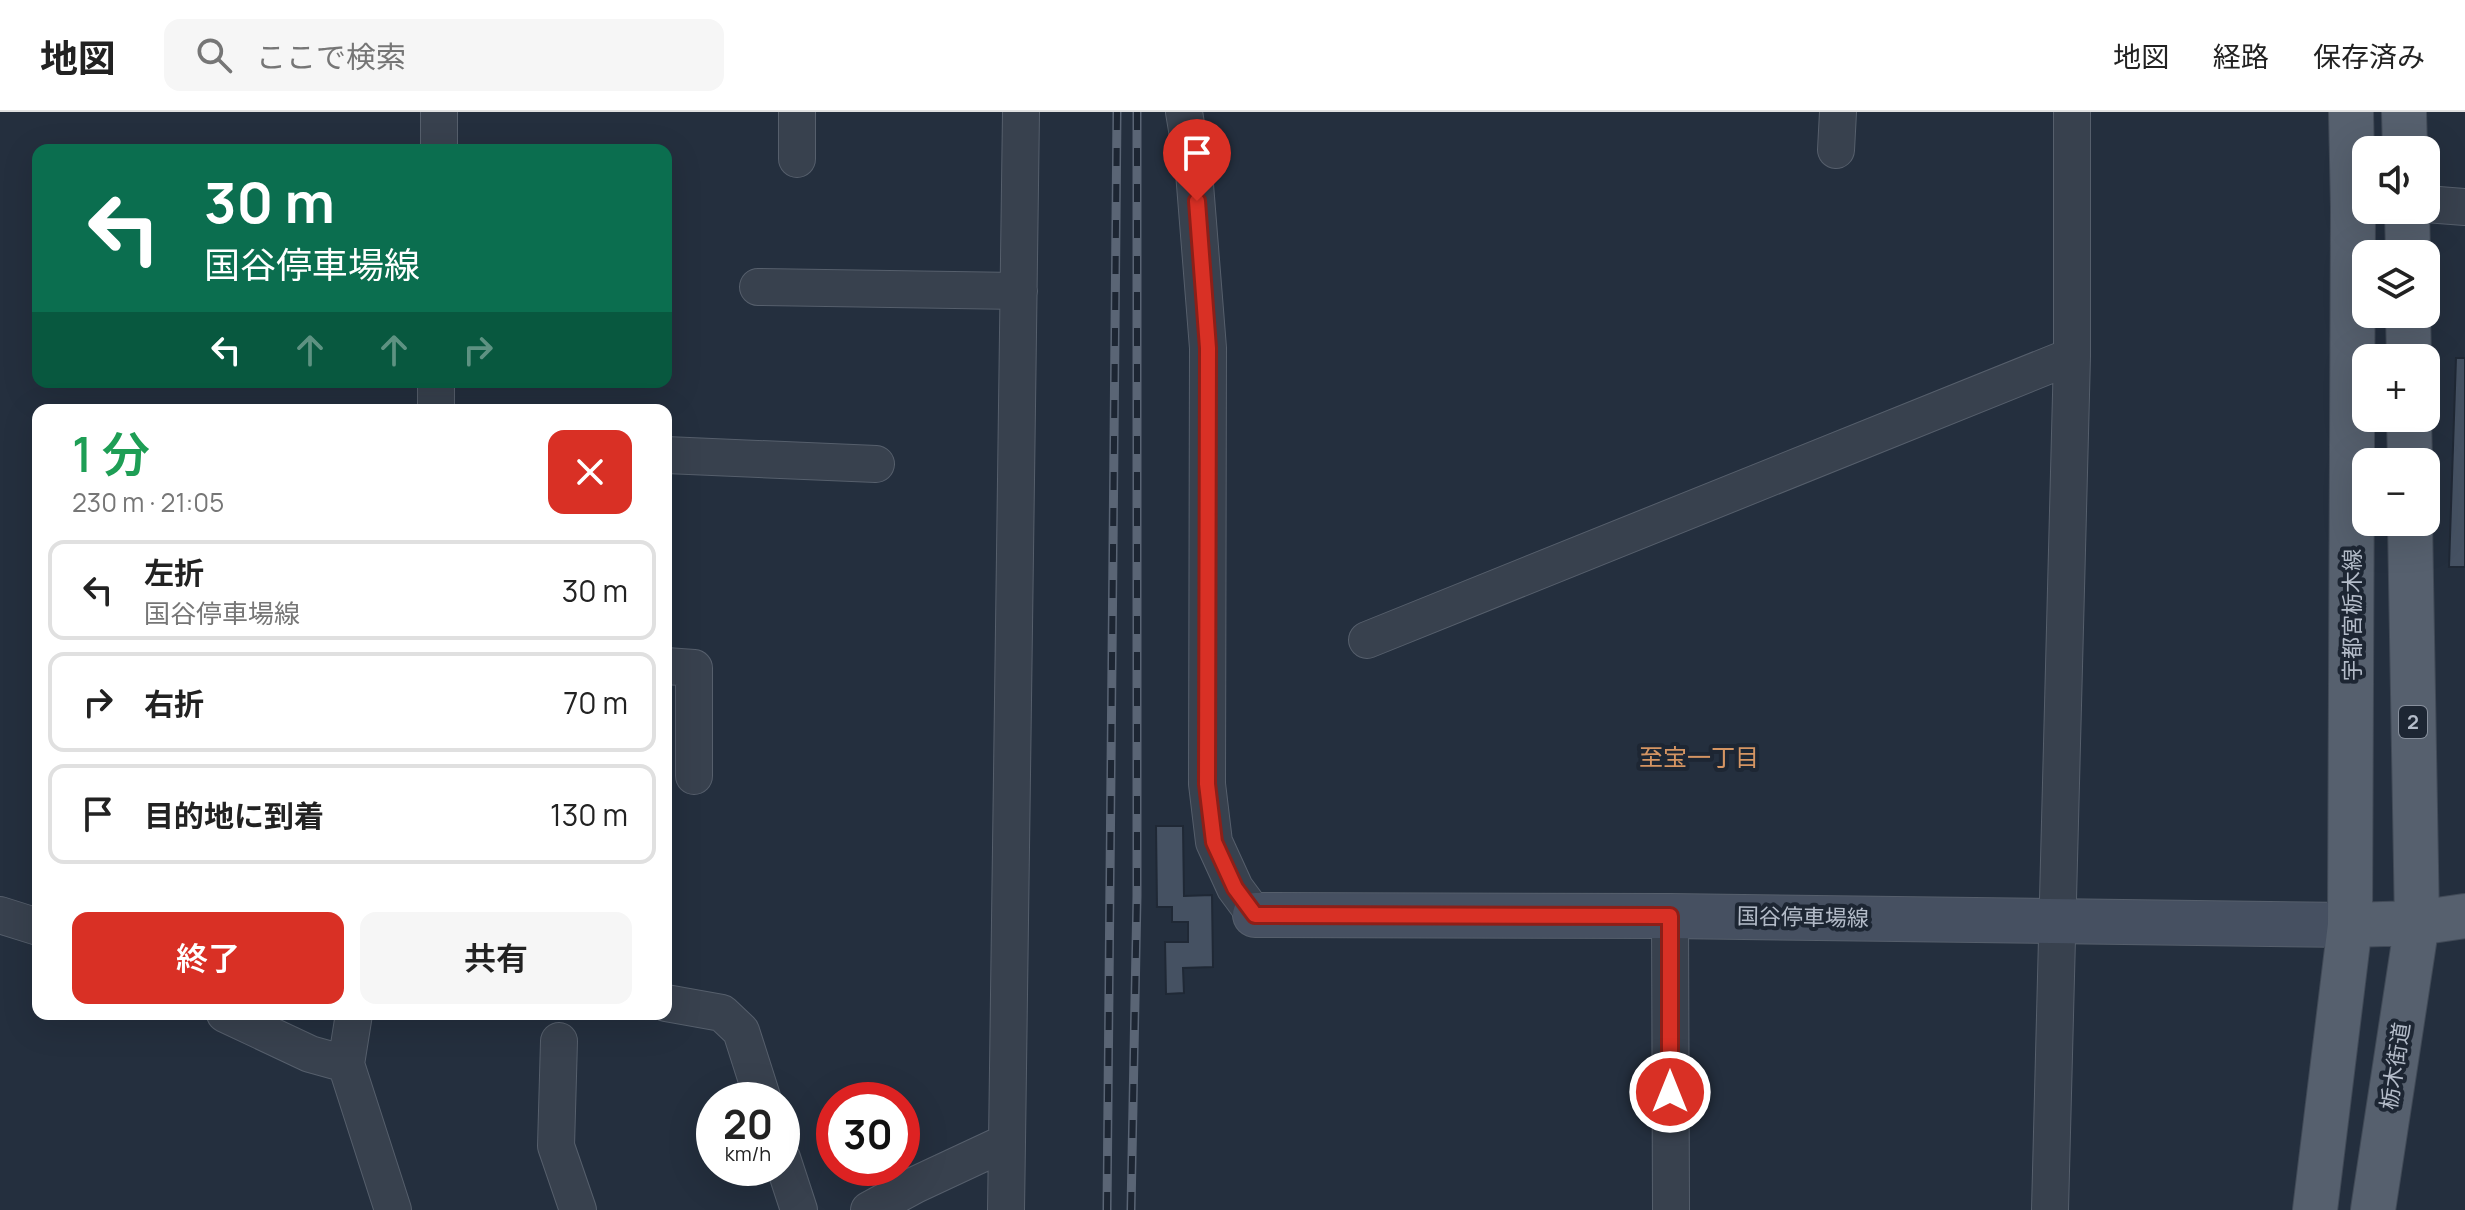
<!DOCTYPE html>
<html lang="ja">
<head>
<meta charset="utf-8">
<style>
  :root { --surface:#fff; --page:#f6f6f6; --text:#222; --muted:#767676; --line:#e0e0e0; --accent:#d93025 }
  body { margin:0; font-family:Manrope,"Noto Sans JP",sans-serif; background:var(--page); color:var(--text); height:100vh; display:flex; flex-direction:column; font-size:30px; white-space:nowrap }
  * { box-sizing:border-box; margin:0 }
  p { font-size:26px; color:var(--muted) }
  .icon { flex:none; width:44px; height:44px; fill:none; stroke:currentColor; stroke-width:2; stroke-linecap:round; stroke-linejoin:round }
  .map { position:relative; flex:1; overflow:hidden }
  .sheet { position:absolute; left:32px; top:292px; width:640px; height:616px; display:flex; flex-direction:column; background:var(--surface); border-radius:16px; box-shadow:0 8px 32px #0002 }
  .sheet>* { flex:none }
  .hud { position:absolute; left:32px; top:32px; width:640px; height:244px; border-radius:16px; box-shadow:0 8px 32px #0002; background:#0b6e4f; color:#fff; overflow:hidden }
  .tools { position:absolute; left:2352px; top:24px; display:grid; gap:16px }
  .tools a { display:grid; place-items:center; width:88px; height:88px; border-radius:16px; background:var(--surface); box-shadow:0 8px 32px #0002; font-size:40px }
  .speed { position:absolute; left:696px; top:970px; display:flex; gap:16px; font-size:40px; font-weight:700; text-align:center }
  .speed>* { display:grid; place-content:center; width:104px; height:104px; border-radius:50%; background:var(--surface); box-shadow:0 8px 32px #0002; line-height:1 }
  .speed small { font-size:20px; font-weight:400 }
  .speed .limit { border:12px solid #d22; background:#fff; color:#111 }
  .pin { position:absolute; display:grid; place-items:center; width:68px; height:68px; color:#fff; margin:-82px -34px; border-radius:50% 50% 50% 0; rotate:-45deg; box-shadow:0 0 8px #0007 }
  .pin .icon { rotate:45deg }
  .me { position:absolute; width:88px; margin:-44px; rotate:0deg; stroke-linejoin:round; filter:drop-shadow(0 0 6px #0008) }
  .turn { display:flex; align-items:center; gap:28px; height:168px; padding:0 40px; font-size:36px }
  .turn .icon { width:104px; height:104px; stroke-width:2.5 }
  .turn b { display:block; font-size:56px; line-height:68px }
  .lanes { display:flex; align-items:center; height:76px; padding:0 40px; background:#0003; justify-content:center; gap:40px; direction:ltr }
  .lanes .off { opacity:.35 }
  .round { display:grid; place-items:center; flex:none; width:84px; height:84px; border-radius:16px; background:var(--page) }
  .summary { display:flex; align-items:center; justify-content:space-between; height:136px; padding:0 40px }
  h1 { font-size:48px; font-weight:600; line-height:60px; color:#1e9e55 }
  .cta { display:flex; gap:16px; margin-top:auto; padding:16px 40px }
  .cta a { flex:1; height:92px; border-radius:16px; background:var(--accent); color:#fff; font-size:32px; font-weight:600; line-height:92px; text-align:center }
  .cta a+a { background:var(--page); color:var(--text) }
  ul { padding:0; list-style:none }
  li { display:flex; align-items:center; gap:24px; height:100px; margin:0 16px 12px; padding:0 24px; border:4px solid var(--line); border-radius:16px }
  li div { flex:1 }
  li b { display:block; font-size:30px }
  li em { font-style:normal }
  header { display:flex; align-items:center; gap:48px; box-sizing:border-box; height:112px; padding:0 40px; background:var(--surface); border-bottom:2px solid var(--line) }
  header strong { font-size:38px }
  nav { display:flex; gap:44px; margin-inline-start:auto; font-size:28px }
  .search { width:560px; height:72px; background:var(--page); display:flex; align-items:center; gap:20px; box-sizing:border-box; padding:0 28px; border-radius:16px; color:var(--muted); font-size:30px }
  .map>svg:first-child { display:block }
</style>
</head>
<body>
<header>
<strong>地図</strong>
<div class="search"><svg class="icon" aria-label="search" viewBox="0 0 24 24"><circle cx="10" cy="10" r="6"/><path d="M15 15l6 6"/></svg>ここで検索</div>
<nav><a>地図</a><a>経路</a><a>保存済み</a></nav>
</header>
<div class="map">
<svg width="2465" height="1098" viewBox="0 0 2465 1098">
  <rect width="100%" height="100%" fill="#242f3e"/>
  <path fill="#455162" stroke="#1f2835" stroke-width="2" d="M2456,246H2465V455H2449Z
    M1156,714H1183L1184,784L1212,783L1213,855L1183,856L1184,881L1166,882L1165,830H1188V810H1172V795H1157Z"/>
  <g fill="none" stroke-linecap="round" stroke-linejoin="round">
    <g stroke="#565f6c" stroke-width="38">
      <path id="minor" d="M797,0V47
        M1184,0L1194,60L1208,236L1207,672L1214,730L1235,776L1255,803
        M439,38V0
        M1836,38L1838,0
        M2426,92L2465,95
        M758,175L1019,179
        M436,298V270
        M666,343L876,352
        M1367,528L2072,244
        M666,554L694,556V664
        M0,803L38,815
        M1670,804L1671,1098
        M666,891L722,901L741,919L763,988
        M225,902L310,942L346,952L393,1098
        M559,929L556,1034L578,1098
        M346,952L354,902
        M782,1046L799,1098
        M869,1098L915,1073L1007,1030L1021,0
        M1006,1098L1007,1030
        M2050,1098L2072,244V0"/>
    </g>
    <g stroke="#565f6c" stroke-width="46">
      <path id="secondary" d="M1255,803L1670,804L2350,813"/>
    </g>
    <g stroke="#414a57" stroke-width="46">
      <path id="primary" d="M2404,0L2405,38
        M2407,98L2408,142
        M2408,202L2409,246
        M2409,306L2410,350
        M2350,813L2417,811L2465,804
        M2315,1098L2350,813L2353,96L2351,0
        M2373,1098L2417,811L2410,410"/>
    </g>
    <use href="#minor" stroke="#38414e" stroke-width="36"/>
    <use href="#secondary" stroke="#465061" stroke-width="44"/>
    <use href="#primary" stroke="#56606e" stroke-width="44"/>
    <g stroke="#5a6575" stroke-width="9">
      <path id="rail" d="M1107,1098L1117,0
        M1131,1098L1137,784V0"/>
    </g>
    <use href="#rail" stroke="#1d2633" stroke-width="6" stroke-dasharray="18" stroke-linecap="butt"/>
  </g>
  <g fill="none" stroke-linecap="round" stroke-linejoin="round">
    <g stroke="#8d1f18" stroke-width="20">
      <path id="route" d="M1197,89L1208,236L1207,672L1214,730L1235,776L1255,803L1670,804V980"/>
    </g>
    <use href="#route" stroke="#d93025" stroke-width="14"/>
  </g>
  <g text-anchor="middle" stroke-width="8" stroke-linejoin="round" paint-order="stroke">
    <rect fill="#1d2633" stroke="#878f9c" stroke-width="2" x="2399" y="594" width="28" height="32" rx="6"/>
    <g font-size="20" font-weight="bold" fill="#b4bcc9">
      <text x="2413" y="617">2</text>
    </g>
    <g font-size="22" fill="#b4bcc9" stroke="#1d2633">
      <text transform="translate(2352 503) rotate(-90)" y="8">宇都宮栃木線</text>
      <text transform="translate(1803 805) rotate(1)" y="8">国谷停車場線</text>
      <text transform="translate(2395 954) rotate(-81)" y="8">栃木街道</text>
    </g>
    <g font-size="24" fill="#d59563" stroke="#1d2633">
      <text x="1699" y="654">至宝一丁目</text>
    </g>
  </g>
</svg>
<div class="tools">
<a><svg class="icon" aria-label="sound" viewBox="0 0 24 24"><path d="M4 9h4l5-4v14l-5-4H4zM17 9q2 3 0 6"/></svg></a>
<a><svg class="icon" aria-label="layers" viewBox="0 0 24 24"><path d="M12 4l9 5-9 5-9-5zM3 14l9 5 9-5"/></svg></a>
<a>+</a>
<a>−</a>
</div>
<div class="speed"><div>20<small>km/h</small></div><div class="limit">30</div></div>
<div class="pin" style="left:1197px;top:89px;background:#d93025"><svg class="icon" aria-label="arrive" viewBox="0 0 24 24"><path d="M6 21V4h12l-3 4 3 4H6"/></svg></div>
<svg class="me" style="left:1670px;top:980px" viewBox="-20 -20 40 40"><circle r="17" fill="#d93025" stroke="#fff" stroke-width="3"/><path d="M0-11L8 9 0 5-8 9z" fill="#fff"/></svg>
<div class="hud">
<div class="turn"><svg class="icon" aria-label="left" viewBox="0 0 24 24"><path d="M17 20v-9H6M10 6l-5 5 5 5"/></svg><div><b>30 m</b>国谷停車場線</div></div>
<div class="lanes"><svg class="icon" aria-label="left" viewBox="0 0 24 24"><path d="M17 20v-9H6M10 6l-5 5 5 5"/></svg><svg class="icon off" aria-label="ahead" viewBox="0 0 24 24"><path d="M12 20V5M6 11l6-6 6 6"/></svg><svg class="icon off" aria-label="ahead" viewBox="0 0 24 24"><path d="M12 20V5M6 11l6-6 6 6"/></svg><svg class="icon off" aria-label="right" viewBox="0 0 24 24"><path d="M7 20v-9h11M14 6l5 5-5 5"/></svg></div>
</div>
<section class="sheet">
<div class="summary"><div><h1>1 分</h1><p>230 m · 21:05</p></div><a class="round" style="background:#d93025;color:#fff"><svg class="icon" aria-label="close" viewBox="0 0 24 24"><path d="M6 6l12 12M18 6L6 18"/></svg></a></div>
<ul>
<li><svg class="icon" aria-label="left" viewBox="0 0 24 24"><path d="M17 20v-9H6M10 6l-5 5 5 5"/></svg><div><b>左折</b><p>国谷停車場線</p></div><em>30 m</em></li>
<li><svg class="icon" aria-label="right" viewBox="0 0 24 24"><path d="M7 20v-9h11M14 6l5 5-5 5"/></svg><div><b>右折</b></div><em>70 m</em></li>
<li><svg class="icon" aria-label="arrive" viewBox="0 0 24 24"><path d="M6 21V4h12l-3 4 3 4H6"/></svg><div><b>目的地に到着</b></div><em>130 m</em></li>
</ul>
<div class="cta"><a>終了</a><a>共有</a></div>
</section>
</div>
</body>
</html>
